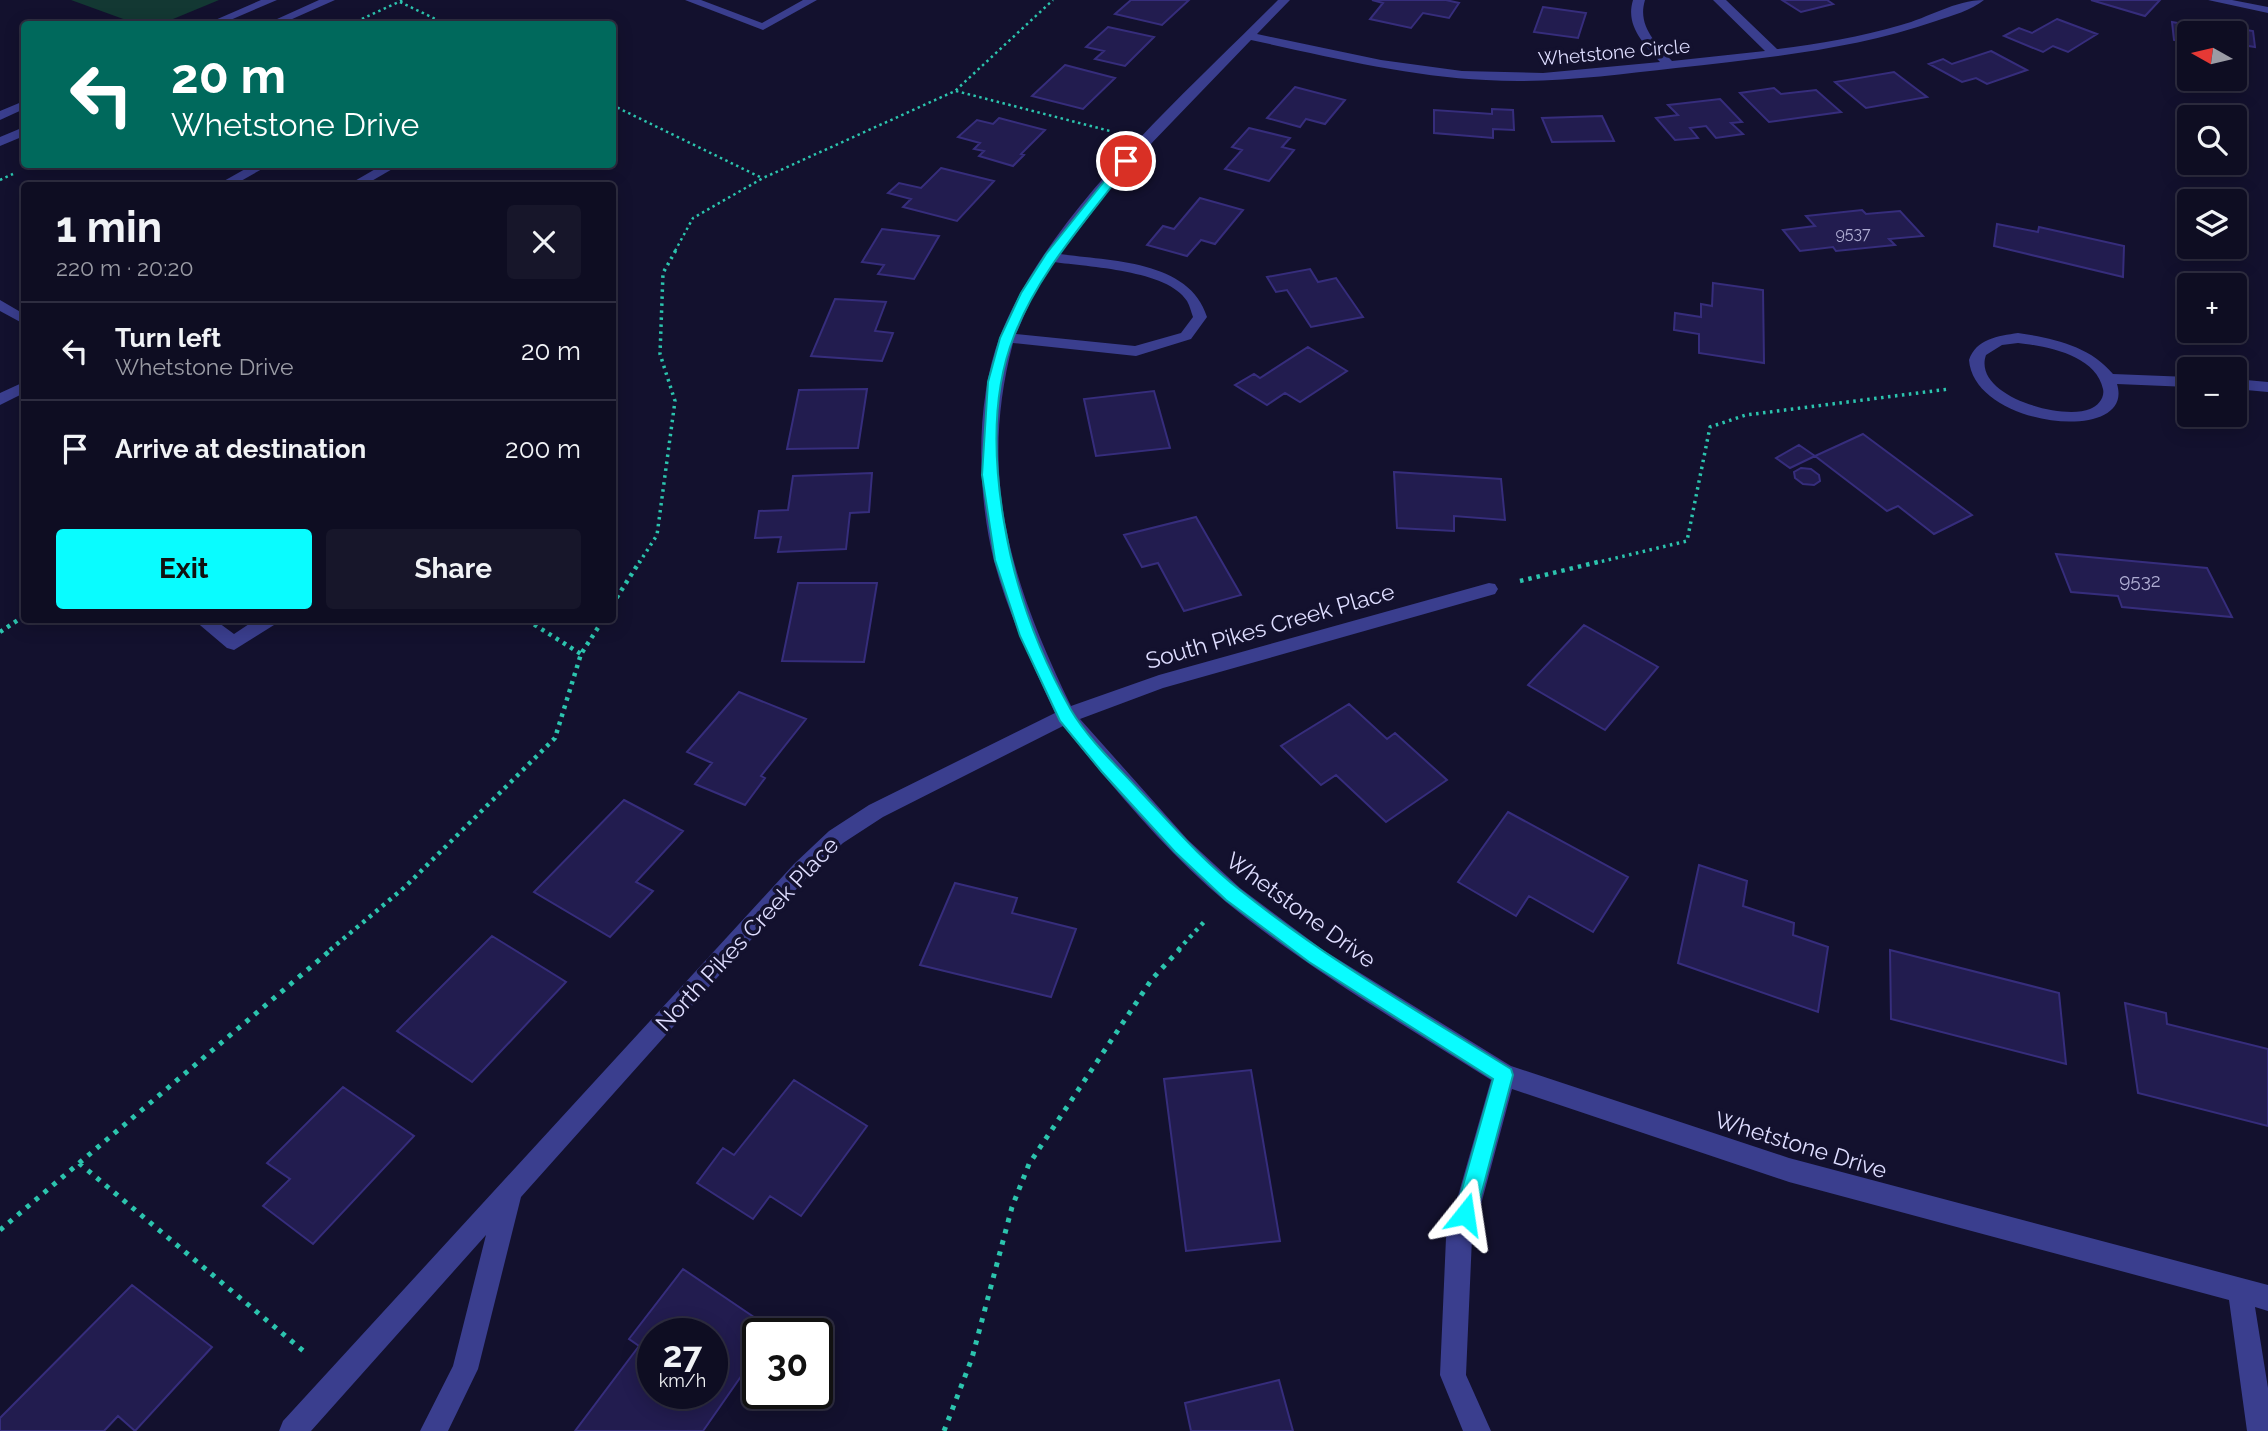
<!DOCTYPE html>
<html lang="en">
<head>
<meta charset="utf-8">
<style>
  :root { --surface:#0e0d22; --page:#17162a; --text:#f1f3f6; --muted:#9b9ca5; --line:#2e2d40; --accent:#09fcff }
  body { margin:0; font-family:Raleway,sans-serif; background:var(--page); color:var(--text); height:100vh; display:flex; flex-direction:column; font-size:26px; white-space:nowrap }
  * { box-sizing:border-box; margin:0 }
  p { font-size:23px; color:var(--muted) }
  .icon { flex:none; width:38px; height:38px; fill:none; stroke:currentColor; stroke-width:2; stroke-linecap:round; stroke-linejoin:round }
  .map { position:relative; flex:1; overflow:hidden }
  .sheet { position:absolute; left:21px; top:182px; width:595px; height:441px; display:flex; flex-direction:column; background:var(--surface); border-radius:7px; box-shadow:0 4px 18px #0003,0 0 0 2px var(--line) }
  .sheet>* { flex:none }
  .hud { position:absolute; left:21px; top:21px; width:595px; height:147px; border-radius:7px; box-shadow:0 4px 18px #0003,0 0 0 2px var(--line); background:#00695c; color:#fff; overflow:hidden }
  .needle { width:46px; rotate:278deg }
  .buttons { position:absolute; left:2177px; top:21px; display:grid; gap:14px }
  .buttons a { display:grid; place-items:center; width:70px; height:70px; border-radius:7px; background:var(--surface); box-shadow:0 4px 18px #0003,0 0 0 2px var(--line); font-size:35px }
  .speed { position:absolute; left:637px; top:1318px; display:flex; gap:14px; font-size:35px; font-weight:700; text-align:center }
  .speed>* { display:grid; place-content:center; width:91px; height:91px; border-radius:50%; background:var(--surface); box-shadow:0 4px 18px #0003,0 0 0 2px var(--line); line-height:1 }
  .speed small { font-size:18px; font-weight:400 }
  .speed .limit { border:4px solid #111; border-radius:10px; background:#fff; color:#111 }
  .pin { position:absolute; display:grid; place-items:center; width:60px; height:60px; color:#fff; margin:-30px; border:4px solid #fff; border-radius:50%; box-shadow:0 2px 7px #0007 }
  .me { position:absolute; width:77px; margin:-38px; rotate:15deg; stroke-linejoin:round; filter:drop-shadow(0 0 5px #0008) }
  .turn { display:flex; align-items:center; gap:24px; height:147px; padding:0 35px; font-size:32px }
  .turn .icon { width:91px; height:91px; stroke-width:2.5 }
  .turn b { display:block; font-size:49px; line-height:60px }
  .round { display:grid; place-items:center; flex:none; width:74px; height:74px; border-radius:7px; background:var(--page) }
  .head { display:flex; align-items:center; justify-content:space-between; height:119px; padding:0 35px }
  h1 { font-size:42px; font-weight:700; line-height:52px }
  .button { display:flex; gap:14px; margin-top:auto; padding:14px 35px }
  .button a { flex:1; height:80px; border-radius:7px; background:var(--accent); color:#111; font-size:28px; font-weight:700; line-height:80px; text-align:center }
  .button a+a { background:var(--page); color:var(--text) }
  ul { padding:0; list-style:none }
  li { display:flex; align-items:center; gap:21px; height:98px; padding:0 35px; border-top:2px solid var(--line) }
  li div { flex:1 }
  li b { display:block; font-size:26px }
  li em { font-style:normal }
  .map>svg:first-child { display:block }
</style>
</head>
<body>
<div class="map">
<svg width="2268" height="1431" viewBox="0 0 2268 1431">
  <rect width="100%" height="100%" fill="#13112e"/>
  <path fill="#133833" d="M71,0H219L161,24H137Z"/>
  <path fill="#221c4f" stroke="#362d7c" stroke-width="2" fill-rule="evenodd" d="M1131,0H1189L1162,25L1115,14Z
    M1446,0L1459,3L1449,18L1423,13L1411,28L1370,19L1383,3L1372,0Z
    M1782,0H1827L1833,4L1801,12Z
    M2091,0H2160L2145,16Z
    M1543,7L1586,13L1578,38L1534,32Z
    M2057,19L2097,34L2068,52L2053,46L2043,52L2004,36L2019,28L2032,33Z
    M2172,22L2229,32V27L2253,31L2255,47L2236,44L2237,51H2235V33H2189V43L2174,40Z
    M1108,27L1154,37L1125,66L1095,59L1104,51L1086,47Z
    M1991,51L2027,70L1987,84L1976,78L1962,82L1929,64L1943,59L1952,64Z
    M1065,65L1115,78L1083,109L1032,96Z
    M1894,72L1927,97L1866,108L1835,82Z
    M1295,87L1345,100L1325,124L1306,119L1300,127L1267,118Z
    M1774,88L1781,94L1816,90L1841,112L1769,122L1740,93Z
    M1720,99L1742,122L1731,123L1743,134L1716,138L1706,126L1690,128L1698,138L1675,140L1656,118L1678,115L1668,105Z
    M1492,109L1513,110L1514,130L1493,129V138L1434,133V110L1492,114Z
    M1602,116L1614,141L1552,142L1542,118Z
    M999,118L1045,130L1021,154L1024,155L1013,166L979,156L984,151L974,149L980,143L958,137L977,120L993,124Z
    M1249,128L1290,138L1282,147L1294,150L1269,181L1225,169L1242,150L1232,147Z
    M941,168L994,181L957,221L903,207L911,199L888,193L899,183L921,188Z
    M1200,198L1243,210L1215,244L1201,240L1187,256L1147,245L1163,226L1174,229Z
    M1862,210L1866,214L1900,211L1923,236L1889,239L1895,245L1836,251L1833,247L1800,251L1783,230L1815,226L1806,216Z
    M1997,224L2038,232L2039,227L2124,246L2123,277L1994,246Z
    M882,229L939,236L914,279L878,274L884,265L862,262Z
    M1310,269L1318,282L1336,278L1363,317L1311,327L1287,290L1276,292L1267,277Z
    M1713,283L1763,290L1764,363L1699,353V334L1674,330L1675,313L1701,317V304L1712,306Z
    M835,299L886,302L875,331L893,333L882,361L811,356Z
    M1308,347L1347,371L1300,402L1285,393L1267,405L1235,385L1254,374L1260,378Z
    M867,389L858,448L787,449L799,390Z
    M1154,391L1170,448L1096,456L1084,399Z
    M1863,434L1972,515L1934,534L1898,506L1887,511L1815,456Z
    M1799,445L1815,456L1790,468L1776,458Z
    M1801,468L1811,469L1819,475L1820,481L1814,485L1803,484L1795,478L1794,472Z
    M1394,472L1501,479L1505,520L1454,516V531L1397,528Z
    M872,473L869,512L850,513L846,549L778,552L781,537L755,538L759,511L788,510L793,476Z
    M1196,517L1241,595L1184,611L1158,563L1142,567L1124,535Z
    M2056,554L2207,568L2232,617L2122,607L2118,596L2071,592Z
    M798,583H877L864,662L782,661Z
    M1584,625L1658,667L1605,730L1528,685Z
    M739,692L806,719L761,776L765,778L745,805L695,784L712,763L687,752Z
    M1349,704L1387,739L1395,733L1447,780L1386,822L1336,775L1321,785L1281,746Z
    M624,800L683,831L636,882L653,891L610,937L534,892Z
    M1508,812L1628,877L1593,932L1529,896L1516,916L1458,882Z
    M1699,865L1747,881L1743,906L1794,923L1793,935L1828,947L1818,1012L1678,963Z
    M955,883L1017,898L1012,913L1076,929L1051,997L920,965Z
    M492,936L566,982L472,1082L397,1031Z
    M1890,950L2059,993L2066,1064L1891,1019Z
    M2125,1003L2166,1013L2167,1024L2268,1049V1126L2138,1093Z
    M1251,1070L1280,1241L1186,1251L1164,1079Z
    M794,1080L867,1126L801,1216L770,1196L753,1219L697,1183L723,1148L734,1155Z
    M343,1087L414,1136L313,1244L263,1206L290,1179L267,1163Z
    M683,1269L773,1330L771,1334H758V1352L703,1431H575L639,1346L629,1339ZM653,1334H712V1393H653Z
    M132,1285L212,1347L135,1431L118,1416L104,1431H0V1418Z
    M1279,1380L1293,1431H1191L1185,1403Z"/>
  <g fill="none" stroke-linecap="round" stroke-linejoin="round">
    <path stroke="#2cc4ae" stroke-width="2.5" stroke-dasharray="2.5 3.5" stroke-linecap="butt" d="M400,2L446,24
      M351,24L403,0
      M956,91L1110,131
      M612,105L762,178
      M0,180L13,174
      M675,251L693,218L763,178L955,91L1053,0"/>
    <path stroke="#2cc4ae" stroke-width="3.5" stroke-dasharray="2.5 4.5" stroke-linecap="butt" d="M639,563L657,535L675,401L660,354L663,273L676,250
      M1595,563L1687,541L1710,427L1746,415L1949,389"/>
    <path stroke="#2cc4ae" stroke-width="4.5" stroke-dasharray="3.5 5" stroke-linecap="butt" d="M1520,581L1602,561
      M612,605L640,561
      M527,620L581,654
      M0,632L24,616
      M330,950L405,887L555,738L581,654L603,620
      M1178,950L1204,922"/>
    <path stroke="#2cc4ae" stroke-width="5" stroke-dasharray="4.5 7" stroke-linecap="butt" d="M79,1163L307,1354
      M0,1230L332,949
      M944,1431L972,1358L1012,1207L1029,1164L1152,979L1180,949"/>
    <path fill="#3a3e8e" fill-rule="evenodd" d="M254,164H271L232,186H215Z
      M384,164H401L363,186H346Z
      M24,382V393L0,405V393Z
      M194,620H215L234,634L255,620H277L274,625L234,650L227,648Z"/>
    <path fill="#3a3e8e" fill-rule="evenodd" d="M685,0H701L762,23L803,0H817L763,30Z
      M1278,0H1290L1257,34L1381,60L1462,71L1543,73L1660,62C1644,44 1625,26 1633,0H1645C1637,26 1656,43 1672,61L1765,51L1713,0H1726L1777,49C1819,44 1860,37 1901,25C1928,18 1955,0 1984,0C1972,10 1951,16 1936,21C1852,50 1764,58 1676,68C1613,75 1549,84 1486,80C1406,76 1329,57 1251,40L1120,176L1060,254C1109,261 1190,260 1207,317L1191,339L1136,356L1013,343C977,479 1012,584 1071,706L1159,675L1489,583L1495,584L1498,589L1495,594L1163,688L1080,719L1188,840L1240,888L1323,950L1511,1066L1789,1158L2268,1285V1311L2255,1307L2268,1388V1431H2247L2229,1300L1789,1182L1512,1089L1472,1238L1466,1375L1491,1431H1463L1440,1375L1446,1238L1491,1080C1401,1023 1308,969 1226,902C1165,851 1113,787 1063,726L883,817L843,843L808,876L521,1197L478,1369L448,1431H420L453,1366L486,1235L311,1431H279L283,1421L794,864L829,831L869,805L1055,713C1032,663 1008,614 994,561C977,493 975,402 1000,336C1049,212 1184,95 1278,0ZM1054,262C1088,267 1168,270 1187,301C1190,306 1191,312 1193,317L1181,333L1135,346L1016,334L1034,293Z
      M2208,0H2232L2268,7V13Z
      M0,300L24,314V324L0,311Z
      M2018,333C2053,338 2090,346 2113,374L2189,377V387L2117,384C2136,445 1974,428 1969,360C1976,339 1998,336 2018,333ZM2018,343C2046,346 2096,355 2103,389C2105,398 2098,406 2090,409C2061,421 1972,395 1986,355L2002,345Z
      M2235,379L2268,382V392L2235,389Z"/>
    <path fill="#3a3e8e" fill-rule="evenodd" d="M261,0H277L221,24H206Z
      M319,0H335L281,24H266Z
      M24,101V109L0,120V111Z
      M24,127V136L0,146V137Z"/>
  </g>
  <path fill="#09fcff" stroke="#06a4a6" stroke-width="2" d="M1122,159L1131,161C1089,218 1040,269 1014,336C991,394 994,463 1004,522C1015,588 1038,652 1071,710C1088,739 1117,766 1140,791C1172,825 1203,861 1240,890C1325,958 1419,1012 1511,1069L1513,1075L1476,1214L1473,1221L1465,1224L1458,1221L1455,1214L1493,1079L1309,962L1226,900L1175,852L1102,772L1060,721L1020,636L995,560L982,475L988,382L1000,338L1021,293L1046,254Z"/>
  <g text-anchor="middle" stroke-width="7" stroke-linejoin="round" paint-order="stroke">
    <g font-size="16" fill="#afadd3">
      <text x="1853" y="239">9537</text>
    </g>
    <g font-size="19" fill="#deddff" stroke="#13112e">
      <text transform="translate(1614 52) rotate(-5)" y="7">Whetstone Circle</text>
    </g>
    <g font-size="19" fill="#afadd3">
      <text x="2140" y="587">9532</text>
    </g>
    <g font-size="23" fill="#deddff" stroke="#13112e">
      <text transform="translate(1270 626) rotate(-16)" y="8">South Pikes Creek Place</text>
      <text transform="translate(1301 910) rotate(36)" y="8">Whetstone Drive</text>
      <text transform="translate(747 934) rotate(-47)" y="8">North Pikes Creek Place</text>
      <text transform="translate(1801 1145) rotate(17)" y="8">Whetstone Drive</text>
    </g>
  </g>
</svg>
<div class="buttons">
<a><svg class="needle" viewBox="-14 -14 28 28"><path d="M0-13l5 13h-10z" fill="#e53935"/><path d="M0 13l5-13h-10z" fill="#9b9ca5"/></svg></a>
<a><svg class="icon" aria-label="search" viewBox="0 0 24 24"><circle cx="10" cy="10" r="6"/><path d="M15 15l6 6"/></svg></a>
<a><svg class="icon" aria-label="layers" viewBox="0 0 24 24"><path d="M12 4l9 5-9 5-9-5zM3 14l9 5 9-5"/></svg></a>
<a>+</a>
<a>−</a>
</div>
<div class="speed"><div>27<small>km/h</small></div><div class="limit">30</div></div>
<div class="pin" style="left:1126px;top:161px;background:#d93025"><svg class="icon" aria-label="arrive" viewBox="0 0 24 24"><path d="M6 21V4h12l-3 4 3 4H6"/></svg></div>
<svg class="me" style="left:1465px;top:1214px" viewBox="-20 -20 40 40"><path d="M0-17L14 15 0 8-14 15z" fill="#09fcff" stroke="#fff" stroke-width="4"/></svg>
<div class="hud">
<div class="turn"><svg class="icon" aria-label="left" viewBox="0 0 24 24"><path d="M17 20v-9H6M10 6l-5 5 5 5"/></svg><div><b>20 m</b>Whetstone Drive</div></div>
</div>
<section class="sheet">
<div class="head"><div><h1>1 min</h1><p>220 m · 20:20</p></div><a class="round"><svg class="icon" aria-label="close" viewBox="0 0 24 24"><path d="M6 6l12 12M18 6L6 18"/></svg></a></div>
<ul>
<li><svg class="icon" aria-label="left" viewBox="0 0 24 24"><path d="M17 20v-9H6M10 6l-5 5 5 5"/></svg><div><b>Turn left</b><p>Whetstone Drive</p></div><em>20 m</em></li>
<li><svg class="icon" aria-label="arrive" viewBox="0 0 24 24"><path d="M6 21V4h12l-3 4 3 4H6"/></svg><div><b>Arrive at destination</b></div><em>200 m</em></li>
</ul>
<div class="button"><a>Exit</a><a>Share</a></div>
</section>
</div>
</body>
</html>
